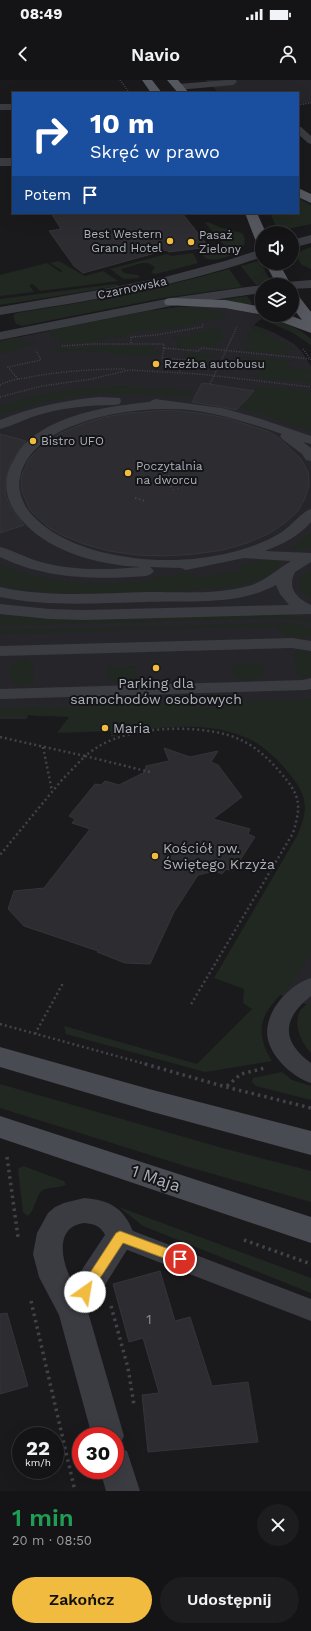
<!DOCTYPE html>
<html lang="pl">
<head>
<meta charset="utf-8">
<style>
  :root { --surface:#141416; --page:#1d1d1f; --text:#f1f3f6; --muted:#9d9ea1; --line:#333335; --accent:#f0bb3e }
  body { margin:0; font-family:"Work Sans",sans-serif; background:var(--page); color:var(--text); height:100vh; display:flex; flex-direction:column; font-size:15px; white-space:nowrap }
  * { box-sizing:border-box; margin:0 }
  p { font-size:13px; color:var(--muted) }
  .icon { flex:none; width:22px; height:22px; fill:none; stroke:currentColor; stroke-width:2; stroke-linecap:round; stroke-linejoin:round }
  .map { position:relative; height:1411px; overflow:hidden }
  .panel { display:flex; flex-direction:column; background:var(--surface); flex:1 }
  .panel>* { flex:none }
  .hud { position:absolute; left:12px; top:12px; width:287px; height:122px; border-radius:0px; box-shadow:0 4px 16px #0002,0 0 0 1px var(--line); background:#1a4fa0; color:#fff; overflow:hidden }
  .fabs { position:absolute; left:255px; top:146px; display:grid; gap:8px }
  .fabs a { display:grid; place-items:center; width:44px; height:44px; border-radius:50%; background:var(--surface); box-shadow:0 4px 16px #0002,0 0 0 1px var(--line); font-size:20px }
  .speed { position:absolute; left:12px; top:1347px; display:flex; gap:8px; font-size:20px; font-weight:700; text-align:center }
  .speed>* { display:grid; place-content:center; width:52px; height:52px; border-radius:50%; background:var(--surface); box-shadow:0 4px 16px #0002,0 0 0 1px var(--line); line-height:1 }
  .speed small { font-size:10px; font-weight:400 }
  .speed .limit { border:6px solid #d22; background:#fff; color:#111 }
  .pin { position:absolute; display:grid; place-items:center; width:34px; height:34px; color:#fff; margin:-17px; border:2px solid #fff; border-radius:50%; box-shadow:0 1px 4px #0007 }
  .me { position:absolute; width:44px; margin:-22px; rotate:32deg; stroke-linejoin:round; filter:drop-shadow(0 0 3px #0008) }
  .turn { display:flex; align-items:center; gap:14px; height:84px; padding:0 12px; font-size:18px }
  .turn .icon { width:52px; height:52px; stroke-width:2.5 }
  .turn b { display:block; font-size:28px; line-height:34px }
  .then { display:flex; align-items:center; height:38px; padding:0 12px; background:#0003; gap:8px; font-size:15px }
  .round { display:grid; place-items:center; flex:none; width:42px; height:42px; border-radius:21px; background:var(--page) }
  .overview { display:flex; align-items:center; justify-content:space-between; height:68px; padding:0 12px }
  h1 { font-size:24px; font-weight:600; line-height:30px; color:#1e9e55 }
  .action { display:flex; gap:8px; margin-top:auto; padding:8px 12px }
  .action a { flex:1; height:46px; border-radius:24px; background:var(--accent); color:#111; font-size:16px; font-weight:600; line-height:46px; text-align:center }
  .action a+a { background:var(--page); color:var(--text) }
  .status { display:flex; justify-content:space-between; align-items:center; height:28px; padding:0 20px; background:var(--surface); direction:ltr }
  .status svg { height:11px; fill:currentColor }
  header { display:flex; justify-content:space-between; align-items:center; height:52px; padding:0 12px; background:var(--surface); font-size:18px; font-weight:600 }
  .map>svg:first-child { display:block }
</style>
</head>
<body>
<div class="status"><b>08:49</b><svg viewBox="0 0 49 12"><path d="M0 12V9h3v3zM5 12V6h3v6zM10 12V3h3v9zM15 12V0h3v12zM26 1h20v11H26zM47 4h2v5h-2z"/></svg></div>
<header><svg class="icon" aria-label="back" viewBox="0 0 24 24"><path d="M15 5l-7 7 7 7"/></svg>Navio<svg class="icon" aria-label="person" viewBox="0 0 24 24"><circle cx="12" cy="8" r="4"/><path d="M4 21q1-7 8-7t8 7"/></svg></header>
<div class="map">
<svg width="311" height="1411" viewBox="0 0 311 1411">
  <rect width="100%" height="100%" fill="#1a1a1d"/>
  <path fill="#26262a" d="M206,0H311V23L298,24V13H219Z
    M208,226L230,229L265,236L254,245L275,253L294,264L302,272L311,286V624L40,636L28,635L27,639H0V261L148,231L180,227Z
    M311,833V926L267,910Z"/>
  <path fill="#202821" d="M298,118L311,125V144L278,151L270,133H298Z
    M208,142L219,147L242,153C244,156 246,161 244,165C239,175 215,183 205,178L201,172L218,170L224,167V165L205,143Z
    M311,167V189L301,184L297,177L301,171Z
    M193,173L198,183L156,194L151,193L155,187L148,183H142L121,189L124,193L138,195L140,197L138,198L124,199L110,189L167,174L171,176Z
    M59,181L85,196L103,191L118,201L40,211L33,204L29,205L34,212L0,216V195L47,183L60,192L63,191L50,183Z
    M257,181L261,182L271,203L256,205L241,186Z
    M229,189L242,207L163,218L22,246L16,244L13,236L16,233C88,222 159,209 229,189Z
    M115,204L120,206L0,225V219Z
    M247,216L252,223L251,225L220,220Z
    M180,227H197L222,232L220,234L225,235L224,238L228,239L227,240L213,238L212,241L196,240L193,245L158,251H137V254H126V257L101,258L102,261L61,264L60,262H55L54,260L64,259V257L53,258L50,250L148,231Z
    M265,236C282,241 298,247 311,259V265L293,253L261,239Z
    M253,246L262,248V250L271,251L270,254H266L265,257L279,259L278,262L288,263L287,266L296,269V270L286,269L285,272L289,273L288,275L243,270L244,266L254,268L256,265L241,263L243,260H248L250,256L245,255L247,252H251Z
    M210,248L227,250L226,252H221L219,255L224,256L221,262L218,261L216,265H221L220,267L196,265L193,270L176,268L180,259L170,258L172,256L189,257L191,253L200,254L202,250L209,251Z
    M14,258L16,261L22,259L24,263L34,261L36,264L22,266L24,269L0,274V261Z
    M111,266H154L153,270H159L158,275L111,274V271L88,272V270L55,273L53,270Z
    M190,273L216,274L213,278L204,277L202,281L211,282L210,285L215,286L213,291L192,288L193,285H189L191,280L184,277L185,274H189Z
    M240,276L296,281L295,282H289L287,287L311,290V294H306L305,297L311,298V303L247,296L248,295L258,296L260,291L240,289L243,282H248L249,279L239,278Z
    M126,306L191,311V318H195L143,314H93L47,321L0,335V326C41,312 83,307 126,306Z
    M256,306L311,311V351L235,325L211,320L244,324L257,311L252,310Z
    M311,453V470H301L290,468Z
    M259,481L270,480L281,482V485C266,502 239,506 217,509C161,511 104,516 48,512C32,511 15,511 0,503V485C50,504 101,507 153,500L152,498L188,493L201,497L239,491L243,484Z
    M311,490V519C297,511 296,497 311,490Z
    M287,534L311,540V543L293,539L277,538L0,546V535L56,539Z
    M288,543L311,548V557H290L279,552L277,546L0,554V550Z
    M303,570L311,574V597L304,598L297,593L294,575V572Z
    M25,578C35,581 36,594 32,603C10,617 0,585 25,578Z
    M262,583L264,595C253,603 246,602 234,595L233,584Z
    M136,586L138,599C127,605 119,605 109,599L107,587Z
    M311,619V872C306,882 300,892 293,901C277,920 256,934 263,961C265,969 268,975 272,981L205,992L66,954L64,946L197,984L252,929L243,923L244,909L214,898L297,756C309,730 308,715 288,692C278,680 264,666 249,659C211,640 151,646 111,657V651L57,653L69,637L28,635L25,637H0V628L197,623L198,628L221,627L220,622Z
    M311,922V973C298,959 288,932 311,922Z
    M282,992L292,1000L311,1006V1020L256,1006L252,1002L253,998Z
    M0,1004L226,1069L311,1091V1122L185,1086L0,1028Z
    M23,1086L64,1101L66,1105C59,1108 49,1107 43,1110C36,1114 36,1128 28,1136L23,1132L18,1089Z
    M119,1127L311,1198V1213L143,1146Z"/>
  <path fill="#2d2d31" stroke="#343439" d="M51,133H182L209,167L169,172L166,170L83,193L74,186L49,151L61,149Z
    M202,303L254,311L236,330L222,327L192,322Z
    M170,330L198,333L226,338L267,351L279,358L301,379L308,392L309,405L305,418L298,431L285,443L268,454L247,463L223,470L195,474L166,476L137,475L109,471L84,464L62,455L48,447L30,430L22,412L21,397L29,379L43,365L61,353L82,344L105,337L129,333Z
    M0,354L26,361L12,380L5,402V413L9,424L24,445L0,453Z
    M164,668L190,677L218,671L211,682L218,685L242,717L213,739L250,749L248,754L255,757L233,791L226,789L222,794L215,791L198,795L174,832L150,884L125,883L97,872L98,871L24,846L8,829L14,811L44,808L90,749L72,743L75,739L69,736L95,704L101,705L105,701L119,705L145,692L146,686L169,681Z
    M160,1191L175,1241L190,1237L212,1306L248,1302L258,1362L148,1372L142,1315L159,1313L143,1258L129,1262L113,1204Z
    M7,1233L28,1306L0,1314V1234Z"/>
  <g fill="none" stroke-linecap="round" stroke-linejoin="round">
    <path stroke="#414349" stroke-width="1.5" stroke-dasharray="1 1.5" stroke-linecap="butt" d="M120,0L128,11
      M298,25L311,23
      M131,263V257L156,255L202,247L203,244
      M62,266L93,264H164V268L199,271L201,268L311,279
      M164,268L162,278L185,280L179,292
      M303,269L311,280
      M18,299L8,287L41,280L36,270
      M210,304L237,247
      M0,305C9,300 20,299 30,297C62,291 94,289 126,289
      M0,317L42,306L92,299L129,290L199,294L311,307"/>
    <path stroke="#414349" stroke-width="2" stroke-dasharray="1.5 2.5" stroke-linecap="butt" d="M166,392L178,409
      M161,393L173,410
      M135,418L145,421"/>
    <path stroke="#414349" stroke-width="2.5" stroke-dasharray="2 3" stroke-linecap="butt" d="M0,657L85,676L61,701L0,775
      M43,667L52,711
      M150,692L85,676C94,669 103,663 114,659C148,646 210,644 243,661C257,668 270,680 280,692C300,715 302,724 293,753L190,926
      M0,944L149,985
      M35,954L63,903"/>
    <path stroke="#414349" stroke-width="3.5" stroke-dasharray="2.5 4" stroke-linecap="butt" d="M145,984L226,1007L311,1028
      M227,1006L241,994L265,988
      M7,1077L18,1157
      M244,1160L311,1184
      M31,1221L75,1411
      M111,1226L128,1288L134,1325"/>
    <path fill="#3b3c42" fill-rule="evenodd" d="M227,0H236L237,2L233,5L178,10L174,7L178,4Z
      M298,46L301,47L311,56V64L308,63L298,54Z
      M100,317L120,318L121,321L120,324L115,325C87,325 59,328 32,337C21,341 11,346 0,349V340C32,327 66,320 100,317Z
      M155,319L222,328L261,339L311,356V364L303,362L311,368V381L306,380L302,374L282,359L280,356L282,354C246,342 208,329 170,329C123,328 32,343 20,397C17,410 23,425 32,435C69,475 148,485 200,478C227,475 258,467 282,452C291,446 303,431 311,429V442C299,456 283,464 265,471L311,473V482L295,492C287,508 296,518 311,525V534L85,540L49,539L0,534V524L49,529L85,530L289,525L280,514L276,505C238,526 187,520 145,522C96,523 48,527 0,517V507C50,518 99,513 149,512C182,512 219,515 252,505C266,500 278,489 291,481L244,478L186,490L181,488L150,487L154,491L151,494L146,496C97,500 45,499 0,477V467C13,470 24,477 37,481C70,491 107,490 141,487C97,485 43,471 16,433C7,420 3,406 9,390C14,378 20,367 31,358C63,333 109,326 149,322Z
      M292,558L311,561V571L292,568L0,576V566Z
      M311,598V609L305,610L0,619V609L303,600Z
      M311,898V916C282,939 281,961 311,983V1003C293,997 273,979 268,960C262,934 288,905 311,898Z
      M120,1146L311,1219V1241L112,1164L108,1157L112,1150Z"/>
    <path fill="#3b3c42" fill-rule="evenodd" d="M0,78H13V86H0Z"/>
    <path fill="#3b3c42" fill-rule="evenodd" d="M0,24H13V30H0Z
      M311,155V163L292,168V160Z
      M262,169V177C177,207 89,221 0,235V227L99,210L165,197L225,181Z
      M311,200V208L292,209V205H285L287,202Z
      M262,205V213L171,226L0,260V252L171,218Z
      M84,1118C112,1120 126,1130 135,1157L88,1232L124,1356L118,1368L127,1371L140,1411H106L100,1390H115V1356H92L59,1235L39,1197L33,1174L37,1153L48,1133L55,1127L64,1123ZM84,1143C94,1144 101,1146 105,1155L73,1203C62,1184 53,1147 84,1143Z"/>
    <path fill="#494b52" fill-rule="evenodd" d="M0,967L149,1009L311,1051V1075L149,1031L0,987Z
      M0,1036L311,1137V1163L0,1058Z"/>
    <path fill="#575960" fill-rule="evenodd" d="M142,0H152L162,13H151Z
      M167,0H178L189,13H178Z
      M298,108L311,114V123L298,117Z
      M245,133H257L266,153H262V163L257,162L255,159Z
      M265,183H279L291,205H277Z
      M292,213L297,214L311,232V253L271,238L269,235H289L302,240L292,227Z
      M171,218L225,220L262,227L263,235L225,228L166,225L164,222L166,219Z"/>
  </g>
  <path fill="#f0bb3e" stroke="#9c7a28" d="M120,1151L185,1175L187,1179L185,1183L180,1184L123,1163L89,1215L85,1217L80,1215L78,1212L80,1208L116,1153Z"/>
  <g fill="#f0bb3e" stroke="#151518" stroke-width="1.5">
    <circle cx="170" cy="161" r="4"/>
    <circle cx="191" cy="162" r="4"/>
    <circle cx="156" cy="284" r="4"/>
    <circle cx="33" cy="361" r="4"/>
    <circle cx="128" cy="393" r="4"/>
    <circle cx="156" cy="588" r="4"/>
    <circle cx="105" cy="648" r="4"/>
    <circle cx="155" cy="776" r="4"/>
  </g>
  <g text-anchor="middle" stroke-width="4" stroke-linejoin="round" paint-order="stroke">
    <g font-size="12" fill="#adb1bc" stroke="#151518" text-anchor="start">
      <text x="162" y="158" text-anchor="end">Best Western<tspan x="162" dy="14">Grand Hotel</tspan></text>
      <text x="199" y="159">Pasaż<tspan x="199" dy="14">Zielony</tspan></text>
      <text x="164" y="288">Rzeźba autobusu</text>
      <text x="41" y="365">Bistro UFO</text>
      <text x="136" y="390">Poczytalnia<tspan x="136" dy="14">na dworcu</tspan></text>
    </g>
    <g font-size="12" fill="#adb1bc" stroke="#151518">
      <text transform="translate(132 208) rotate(-12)" y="4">Czarnowska</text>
    </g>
    <g font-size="14" fill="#adb1bc" stroke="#151518" text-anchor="start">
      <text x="156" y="608" text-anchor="middle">Parking dla<tspan x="156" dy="16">samochodów osobowych</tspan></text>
      <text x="113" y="653">Maria</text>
      <text x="163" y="773">Kościół pw.<tspan x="163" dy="16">Świętego Krzyża</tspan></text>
    </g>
    <g font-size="14" fill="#8c8f98">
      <text x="149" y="1244">1</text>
    </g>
    <g font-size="17" fill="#adb1bc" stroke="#151518">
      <text transform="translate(156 1098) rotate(19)" y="6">1 Maja</text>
    </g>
  </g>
</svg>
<div class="fabs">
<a><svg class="icon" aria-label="sound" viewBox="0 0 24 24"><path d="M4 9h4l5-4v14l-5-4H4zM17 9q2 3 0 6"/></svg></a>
<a><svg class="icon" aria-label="layers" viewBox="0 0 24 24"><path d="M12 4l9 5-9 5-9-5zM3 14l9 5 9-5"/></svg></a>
</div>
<div class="speed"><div>22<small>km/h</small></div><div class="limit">30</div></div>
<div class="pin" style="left:180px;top:1179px;background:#d93025"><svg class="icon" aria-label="arrive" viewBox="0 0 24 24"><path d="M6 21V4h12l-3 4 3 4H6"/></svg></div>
<svg class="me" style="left:85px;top:1212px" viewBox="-20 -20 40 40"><circle r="19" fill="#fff"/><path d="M0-13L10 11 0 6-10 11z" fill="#f0bb3e"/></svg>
<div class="hud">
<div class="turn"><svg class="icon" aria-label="right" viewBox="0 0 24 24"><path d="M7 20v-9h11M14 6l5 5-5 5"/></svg><div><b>10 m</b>Skręć w prawo</div></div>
<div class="then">Potem<svg class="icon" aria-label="arrive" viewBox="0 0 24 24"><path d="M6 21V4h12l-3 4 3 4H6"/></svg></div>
</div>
</div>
<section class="panel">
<div class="overview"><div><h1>1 min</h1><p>20 m · 08:50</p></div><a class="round"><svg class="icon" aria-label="close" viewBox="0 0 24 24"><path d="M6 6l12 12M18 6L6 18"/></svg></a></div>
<div class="action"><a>Zakończ</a><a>Udostępnij</a></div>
</section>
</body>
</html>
